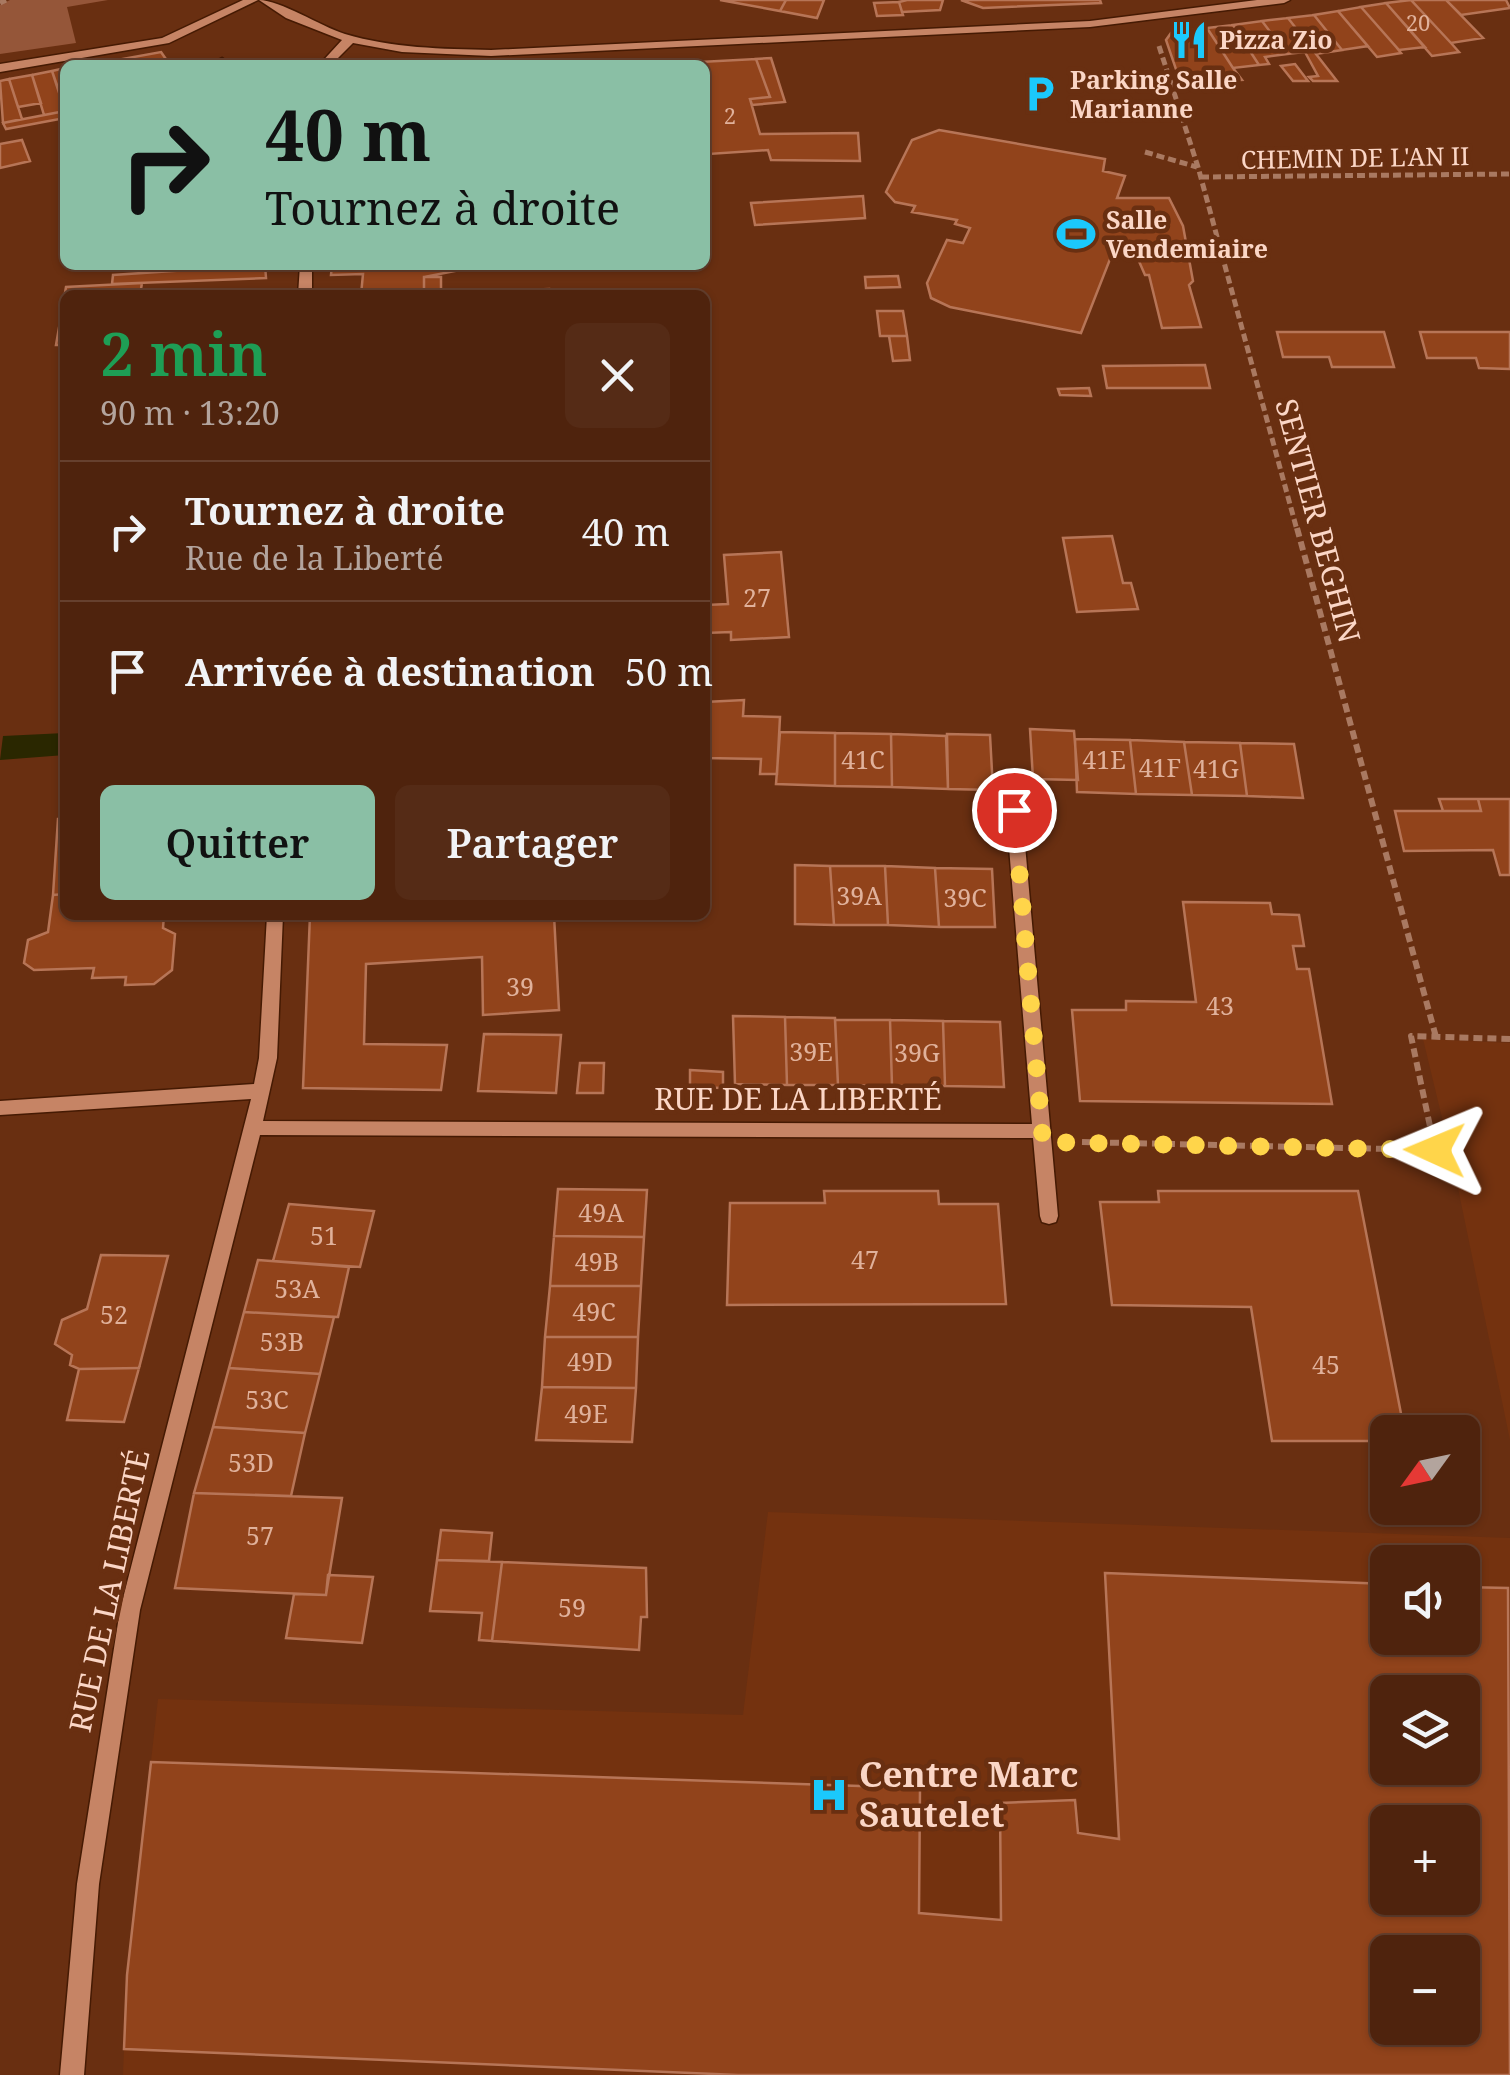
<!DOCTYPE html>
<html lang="fr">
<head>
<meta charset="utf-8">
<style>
  :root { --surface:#4f230d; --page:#552b16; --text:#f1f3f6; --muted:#b3a49d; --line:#66402e; --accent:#8abfa5 }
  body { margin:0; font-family:"Noto Serif",serif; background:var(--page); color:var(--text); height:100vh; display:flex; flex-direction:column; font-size:38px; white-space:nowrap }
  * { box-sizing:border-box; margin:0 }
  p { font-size:32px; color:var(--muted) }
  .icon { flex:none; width:55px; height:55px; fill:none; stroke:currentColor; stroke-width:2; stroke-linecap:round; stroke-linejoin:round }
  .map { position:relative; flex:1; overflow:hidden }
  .sheet { position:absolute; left:60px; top:290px; width:650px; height:630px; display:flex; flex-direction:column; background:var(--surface); border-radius:15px; box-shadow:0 2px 8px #0004,0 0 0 2px var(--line) }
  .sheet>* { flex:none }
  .guide { position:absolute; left:60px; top:60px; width:650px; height:210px; border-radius:15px; box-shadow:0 2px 8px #0004,0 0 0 2px var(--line); background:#8abfa5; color:#111; overflow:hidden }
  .needle { width:65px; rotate:237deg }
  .fabs { position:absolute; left:1370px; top:1415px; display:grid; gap:20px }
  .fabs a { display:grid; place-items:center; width:110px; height:110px; border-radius:15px; background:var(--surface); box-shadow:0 2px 8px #0004,0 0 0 2px var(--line); font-size:50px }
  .pin { position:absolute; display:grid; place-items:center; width:85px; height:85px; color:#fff; margin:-42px; border:5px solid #fff; border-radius:50%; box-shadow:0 2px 10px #0007 }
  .me { position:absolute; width:110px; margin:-55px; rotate:271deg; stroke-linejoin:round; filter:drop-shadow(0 0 8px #0008) }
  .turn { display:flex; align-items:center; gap:35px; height:210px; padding:0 40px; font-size:45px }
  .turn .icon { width:130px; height:130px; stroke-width:2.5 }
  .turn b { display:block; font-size:70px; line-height:85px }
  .round { display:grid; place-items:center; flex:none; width:105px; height:105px; border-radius:15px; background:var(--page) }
  .headline { display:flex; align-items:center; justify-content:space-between; height:170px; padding:0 40px }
  h1 { font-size:60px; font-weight:600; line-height:75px; color:#1e9e55 }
  .button { display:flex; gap:20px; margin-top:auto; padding:20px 40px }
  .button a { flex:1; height:115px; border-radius:15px; background:var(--accent); color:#111; font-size:40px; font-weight:600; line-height:115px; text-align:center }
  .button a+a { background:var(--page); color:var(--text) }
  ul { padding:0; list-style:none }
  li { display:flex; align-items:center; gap:30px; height:140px; padding:0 40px; border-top:2px solid var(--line) }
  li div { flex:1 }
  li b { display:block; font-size:38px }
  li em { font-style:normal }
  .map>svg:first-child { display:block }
</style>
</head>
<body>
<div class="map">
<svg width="1510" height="2075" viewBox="0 0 1510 2075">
  <rect width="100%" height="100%" fill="#692f11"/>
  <path fill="#74320f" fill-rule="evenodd" d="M1423,1039L1510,1043V1440L1452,1159Z
    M768,1512L1510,1538V2075H123L127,1975L158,1699L743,1715ZM1388,1562H1462V1638H1388ZM1388,1692H1462V1768H1388ZM1388,1822H1462V1898H1388ZM1388,1952H1462V2028H1388Z"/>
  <path fill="#955639" d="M10,0H108L67,7L76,43L0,54V5Z"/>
  <path fill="#2a2700" d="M65,733V755L0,760L3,736Z"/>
  <path fill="#91431b" stroke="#b77557" stroke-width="2.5" fill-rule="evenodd" d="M720,0H786L780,11Z
    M786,0H824L817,18L780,11Z
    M907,0H943L940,10L902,12L899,2Z
    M961,0H1100L1101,3L983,8Z
    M1411,0H1446L1483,38L1451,43Z
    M1411,0L1451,43L1459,52L1432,56L1386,3Z
    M1446,0H1506L1510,8L1461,15Z
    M899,2L903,15L877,16L874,3Z
    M1386,3L1425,47L1399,50L1361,7Z
    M1361,7L1397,48L1401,53L1377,57L1338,11Z
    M1338,11L1368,46L1342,50L1314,15Z
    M1314,15L1342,50L1316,54L1288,18Z
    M1288,18L1337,81H1313L1309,77L1318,76L1305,52L1287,54L1262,21Z
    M1262,21L1287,54L1265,57L1269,64L1259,65L1233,25Z
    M1233,25L1259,65L1233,68L1207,28Z
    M1207,28L1233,68L1242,80L1181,84L1166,40L1171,33Z
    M161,52L170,65L106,62Z
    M771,58L785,102L752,105L750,99L770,97L756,59Z
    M756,59L770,97L750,99L760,134L858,133L860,161L771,160L768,150L709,154L705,65L681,63Z
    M1295,64L1308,81H1293L1281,66Z
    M65,68V108L52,71Z
    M52,71L65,111L44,115L32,75Z
    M32,75L41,103L18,107L9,79Z
    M9,79L22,119L3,123L0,81Z
    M65,111V118L6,129L3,123Z
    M939,130L1105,159L1103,171L1125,176L1117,198H1169L1183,226L1193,281L1189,285L1201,327L1162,328L1149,275H1145L1138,259L1114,249L1081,333L950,307L931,298L927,283L947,240L963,243L970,228L955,224L957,220L912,212L915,206L895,202L886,192L912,140Z
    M22,140L30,161L0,168V144Z
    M863,196L865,218L755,225L751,203Z
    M202,265H265L266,278L112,284L113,275L202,269Z
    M332,265H455V271L424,277V294L361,295L363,274L331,275Z
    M898,276L900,287L866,288L865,277Z
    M424,277H441V293L424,294Z
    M142,283L140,295H65V345H56L66,287Z
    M549,289V295H393L441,293Z
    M877,311H903L907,336H880Z
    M1277,332H1384L1394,367H1332L1329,357H1283Z
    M1420,332H1510V369L1479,368L1476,358H1427Z
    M889,336H907L910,360L893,361Z
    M1205,365L1210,388H1107L1103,366Z
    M1089,388L1091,396L1060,395L1058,389Z
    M1112,536L1123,583H1131L1138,609L1077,612L1063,538Z
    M781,552L789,637L731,640V632L705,633V593L706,605L728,604L724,555Z
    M744,700L743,716L780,717L777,774H760L761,759L705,758V702Z
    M1030,729L1074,731L1078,780L1033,779Z
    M780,732L835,733V786L776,784Z
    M835,733L891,734L892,787L835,786Z
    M891,734L946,736L948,789L892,787Z
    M990,735L993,790L948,789L947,734Z
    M1075,739L1130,740L1136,794L1077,792Z
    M1130,740L1184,742L1192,795L1136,794Z
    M1184,742L1240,743L1247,796L1192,795Z
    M1240,743L1294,744L1303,798L1247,796Z
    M1439,799H1478L1481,811H1443Z
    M1478,799H1510V875H1500L1493,850L1404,851L1395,811H1481Z
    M58,819H65V894L53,895Z
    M795,865L830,866L834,925L795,924Z
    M830,866H885L888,925H834Z
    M885,866L935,868L939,927L888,925Z
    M935,868L992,869L995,927H939Z
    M65,894V915H164L163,928L175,934L172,970L154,984L125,985L126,977L92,978L94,968L34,970L24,963L28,940L48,932L53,895Z
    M1183,902L1270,903L1272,914L1299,915L1304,946H1293L1297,969H1309L1332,1104L1080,1101L1072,1010H1126V1001L1196,1002Z
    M310,915H554L559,1010L483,1015L482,957L366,964L364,1044L447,1045L441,1090L303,1088Z
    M733,1016L785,1017L787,1085L735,1084Z
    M785,1017L835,1018L838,1085H787Z
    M835,1020H890L892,1086L838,1085Z
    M890,1020L943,1021L945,1086H892Z
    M943,1021L1000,1022L1004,1087L945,1086Z
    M484,1034L561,1035L556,1093L478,1091Z
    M580,1063H604L603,1093H577Z
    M690,1070L723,1072V1088L690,1087Z
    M558,1189L647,1190L644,1237L554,1236Z
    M824,1191H938L939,1204H998L1006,1304L727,1305L730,1203H825Z
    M1158,1191H1358L1403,1424H1372L1375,1441H1272L1251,1307L1112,1305L1100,1202H1159Z
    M289,1204L374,1211L360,1267L273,1261Z
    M554,1236L644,1237L641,1286H550Z
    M101,1255L168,1256L139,1368L79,1369L70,1365L72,1355L55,1344L62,1320L87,1309Z
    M258,1260L349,1267L338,1317L244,1312Z
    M550,1286H641L638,1337H545Z
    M244,1312L334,1317L320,1374L229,1368Z
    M545,1337H638L636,1388L542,1387Z
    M139,1368L124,1422L67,1420L79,1369Z
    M229,1368L320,1374L305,1433L213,1427Z
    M542,1387L636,1388L632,1442L536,1440Z
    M213,1427L305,1433L291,1496L194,1493Z
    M194,1493L342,1498L326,1595L175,1588Z
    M441,1530L492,1533L489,1561L437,1560Z
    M437,1560L502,1562L492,1641L479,1640L482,1613L430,1611Z
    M502,1562L646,1568L647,1617H641L639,1650L492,1641Z
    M1105,1573L1388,1584V1638H1462V1587L1508,1588L1510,2075H738L124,2049L127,1975L151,1762L920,1788L919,1913L1001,1920L1000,1803L1075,1800L1078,1833L1119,1839ZM1388,1692H1462V1768H1388ZM1388,1822H1462V1898H1388ZM1388,1952H1462V2028H1388Z
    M328,1575L373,1577L362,1643L286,1638L294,1594L326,1595Z"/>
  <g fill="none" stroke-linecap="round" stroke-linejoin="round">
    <g stroke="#451a03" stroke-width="3">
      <path id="minor" d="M243,0H258L169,43L0,72V64L162,38Z
        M259,0C280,0 320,26 345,34C392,48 442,49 491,50L1090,21L1257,0H1290L1284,3L1090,27L491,56L402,52L353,43L331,65H319L342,40L286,18Z
        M222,58L231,65H219L216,61Z
        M300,265H312V295H298Z
        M1014,805L1022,811L1058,1216L1056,1222L1049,1224L1042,1222L1040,1216L1033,1138L260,1135L140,1610L99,1884L84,2075H60L77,1884L120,1610L251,1099L0,1115V1101L254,1084L259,1058L267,915H283L277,1058L263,1121L1032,1124L1006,811Z"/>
    </g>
    <path stroke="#a97961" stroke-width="5" stroke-dasharray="8 4" stroke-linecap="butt" d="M0,3L6,0
      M1159,46L1198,167L1297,530
      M1145,152L1197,167
      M1201,177L1510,174"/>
    <path stroke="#a97961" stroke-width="6" stroke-dasharray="9 5" stroke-linecap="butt" d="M1297,528L1436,1037
      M1082,1142L1435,1150L1411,1036L1510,1039"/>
    <use href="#minor" fill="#c68465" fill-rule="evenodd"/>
  </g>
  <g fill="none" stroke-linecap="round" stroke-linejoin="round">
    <path stroke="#ffd54a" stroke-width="18" stroke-dasharray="0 32.4" d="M1014,810L1043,1142L1435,1150"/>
  </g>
  <defs>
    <g id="restaurant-bare" transform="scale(3)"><path d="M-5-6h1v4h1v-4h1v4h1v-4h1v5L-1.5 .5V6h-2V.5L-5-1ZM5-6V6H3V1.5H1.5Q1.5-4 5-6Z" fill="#1bc9fc" stroke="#692f11" stroke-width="2.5" paint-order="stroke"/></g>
    <g id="parking-bare" transform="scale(3)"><path d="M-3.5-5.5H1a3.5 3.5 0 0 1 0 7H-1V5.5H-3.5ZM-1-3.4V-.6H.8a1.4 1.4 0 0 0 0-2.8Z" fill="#1bc9fc" stroke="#692f11" stroke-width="2.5" paint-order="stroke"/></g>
    <g id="stadium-bare" transform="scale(3)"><path d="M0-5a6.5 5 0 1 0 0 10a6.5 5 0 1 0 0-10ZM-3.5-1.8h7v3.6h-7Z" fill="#1bc9fc" stroke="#692f11" stroke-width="2.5" paint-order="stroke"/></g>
    <g id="hospital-bare" transform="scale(3)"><path d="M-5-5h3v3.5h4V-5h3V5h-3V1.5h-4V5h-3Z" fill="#1bc9fc" stroke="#692f11" stroke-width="2.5" paint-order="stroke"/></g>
  </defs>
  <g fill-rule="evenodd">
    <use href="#restaurant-bare" x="1189" y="40"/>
    <use href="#parking-bare" x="1040" y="94"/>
    <use href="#stadium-bare" x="1076" y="234"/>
    <use href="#hospital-bare" x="829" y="1795"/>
  </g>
  <g text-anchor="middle" stroke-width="9" stroke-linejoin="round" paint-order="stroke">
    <g font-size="22" fill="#e0b19b">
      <text x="1418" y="31">20</text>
      <text x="730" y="124">2</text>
    </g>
    <g font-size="25" font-weight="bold" fill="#fbd6c6" stroke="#692f11" text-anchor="start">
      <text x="1219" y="49">Pizza Zio</text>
      <text x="1070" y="89">Parking Salle<tspan x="1070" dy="29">Marianne</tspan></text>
      <text x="1106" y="229">Salle<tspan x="1106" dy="29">Vendemiaire</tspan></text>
    </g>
    <g font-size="25" fill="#fbd6c6" stroke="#692f11">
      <text transform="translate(1355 158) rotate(-1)" y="9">CHEMIN DE L'AN II</text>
    </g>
    <g font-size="25" fill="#e0b19b">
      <text x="757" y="607">27</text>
      <text x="863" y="769">41C</text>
      <text x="1104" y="769">41E</text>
      <text x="1160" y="777">41F</text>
      <text x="1216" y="778">41G</text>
      <text x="859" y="905">39A</text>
      <text x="965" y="907">39C</text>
      <text x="520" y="996">39</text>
      <text x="1220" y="1015">43</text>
      <text x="811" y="1061">39E</text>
      <text x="917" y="1062">39G</text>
      <text x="601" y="1222">49A</text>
      <text x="324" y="1245">51</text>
      <text x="865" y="1269">47</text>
      <text x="597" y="1271">49B</text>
      <text x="297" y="1298">53A</text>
      <text x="594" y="1321">49C</text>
      <text x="114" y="1324">52</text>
      <text x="282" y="1351">53B</text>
      <text x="590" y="1371">49D</text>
      <text x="1326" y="1374">45</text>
      <text x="267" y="1409">53C</text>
      <text x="586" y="1423">49E</text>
      <text x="251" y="1472">53D</text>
      <text x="260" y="1545">57</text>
      <text x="572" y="1617">59</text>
    </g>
    <g font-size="30" fill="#fbd6c6" stroke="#692f11">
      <text transform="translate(1317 521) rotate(75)" y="10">SENTIER BEGHIN</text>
      <text x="798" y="1110">RUE DE LA LIBERTÉ</text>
      <text transform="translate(110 1591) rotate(-78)" y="10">RUE DE LA LIBERTÉ</text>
    </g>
    <g font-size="35" font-weight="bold" fill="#fbd6c6" stroke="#692f11" text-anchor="start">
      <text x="859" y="1787">Centre Marc<tspan x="859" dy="40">Sautelet</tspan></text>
    </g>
  </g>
</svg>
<div class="fabs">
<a><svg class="needle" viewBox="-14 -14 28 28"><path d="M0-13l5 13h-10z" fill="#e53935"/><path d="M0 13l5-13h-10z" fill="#b3a49d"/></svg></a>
<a><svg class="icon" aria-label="sound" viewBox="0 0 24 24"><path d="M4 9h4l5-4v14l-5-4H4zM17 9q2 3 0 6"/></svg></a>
<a><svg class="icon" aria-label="layers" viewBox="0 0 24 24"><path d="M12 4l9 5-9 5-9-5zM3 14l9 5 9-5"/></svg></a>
<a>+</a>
<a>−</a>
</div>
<div class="pin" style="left:1014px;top:810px;background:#d93025"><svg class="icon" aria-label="arrive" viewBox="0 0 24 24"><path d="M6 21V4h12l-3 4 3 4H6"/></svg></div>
<svg class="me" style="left:1435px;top:1150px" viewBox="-20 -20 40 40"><path d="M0-17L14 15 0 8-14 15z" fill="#ffd54a" stroke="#fff" stroke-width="4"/></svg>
<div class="guide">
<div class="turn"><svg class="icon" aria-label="right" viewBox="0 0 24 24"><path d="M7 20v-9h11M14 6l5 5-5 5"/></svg><div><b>40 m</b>Tournez à droite</div></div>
</div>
<section class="sheet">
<div class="headline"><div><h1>2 min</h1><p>90 m · 13:20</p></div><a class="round"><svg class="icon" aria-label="close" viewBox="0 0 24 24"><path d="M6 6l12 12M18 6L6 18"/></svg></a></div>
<ul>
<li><svg class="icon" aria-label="right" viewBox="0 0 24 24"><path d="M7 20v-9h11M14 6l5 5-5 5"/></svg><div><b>Tournez à droite</b><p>Rue de la Liberté</p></div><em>40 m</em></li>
<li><svg class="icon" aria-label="arrive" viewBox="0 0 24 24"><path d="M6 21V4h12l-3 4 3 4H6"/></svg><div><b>Arrivée à destination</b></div><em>50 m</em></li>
</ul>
<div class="button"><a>Quitter</a><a>Partager</a></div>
</section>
</div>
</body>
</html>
